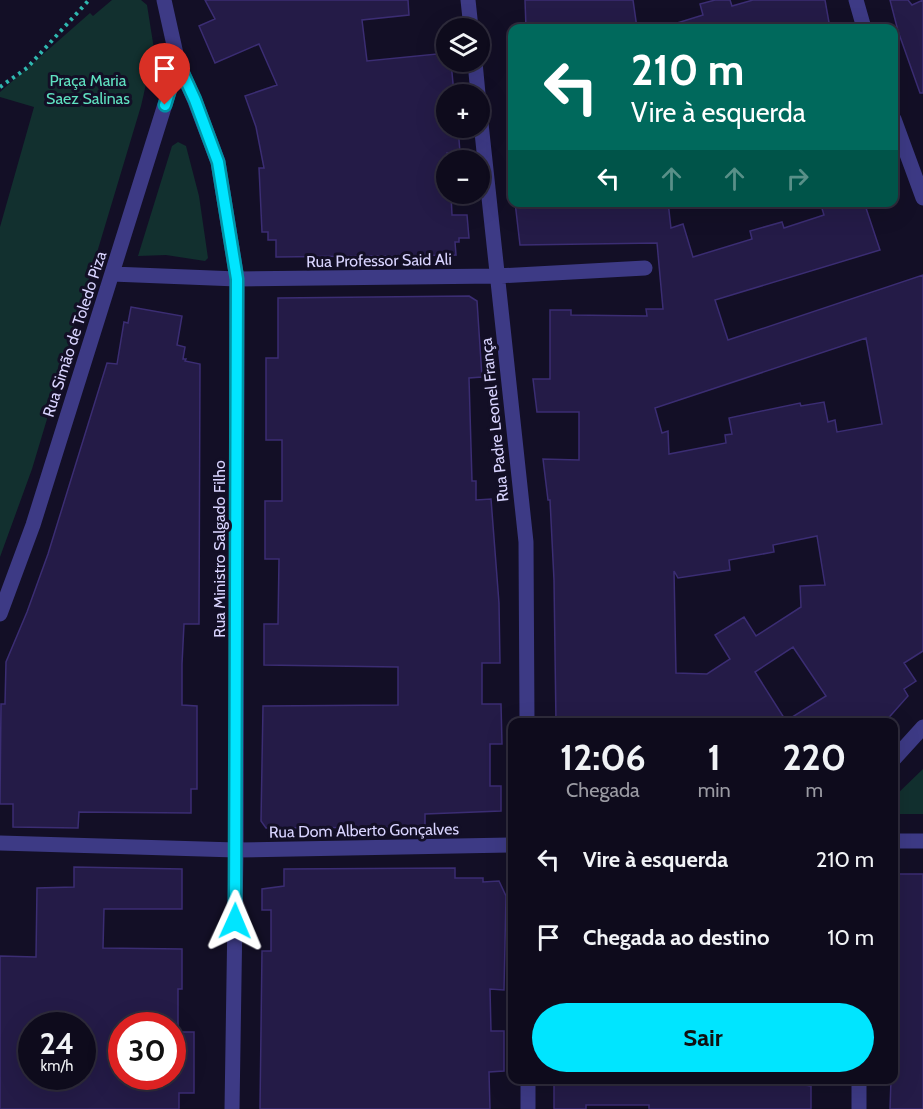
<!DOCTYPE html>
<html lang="pt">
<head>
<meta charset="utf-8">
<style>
  :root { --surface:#0e0b1c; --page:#171425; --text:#f1f3f6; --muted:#9b9ba3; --line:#2e2b3b; --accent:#00e5ff }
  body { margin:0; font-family:Cabin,sans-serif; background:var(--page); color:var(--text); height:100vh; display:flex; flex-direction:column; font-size:22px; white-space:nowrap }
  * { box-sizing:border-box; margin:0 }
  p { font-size:20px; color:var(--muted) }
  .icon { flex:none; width:33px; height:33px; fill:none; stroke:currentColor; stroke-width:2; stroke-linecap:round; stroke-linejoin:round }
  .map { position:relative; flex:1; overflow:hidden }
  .side { position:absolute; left:508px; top:718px; width:390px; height:366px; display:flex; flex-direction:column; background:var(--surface); border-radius:12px; box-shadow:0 6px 24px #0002,0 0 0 2px var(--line) }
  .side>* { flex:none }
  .banner { position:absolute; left:508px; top:24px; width:390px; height:183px; border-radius:12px; box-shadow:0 6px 24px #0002,0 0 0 2px var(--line); background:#00695c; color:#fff; overflow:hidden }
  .controls { position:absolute; left:436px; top:18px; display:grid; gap:12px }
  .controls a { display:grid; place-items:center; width:54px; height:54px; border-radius:50%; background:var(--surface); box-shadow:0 6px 24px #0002,0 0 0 2px var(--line); font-size:30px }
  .speed { position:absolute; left:18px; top:1012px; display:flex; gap:12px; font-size:30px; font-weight:700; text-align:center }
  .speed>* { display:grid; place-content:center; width:78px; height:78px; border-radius:50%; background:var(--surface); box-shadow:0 6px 24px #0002,0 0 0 2px var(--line); line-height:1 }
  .speed small { font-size:15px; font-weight:400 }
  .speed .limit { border:9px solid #d22; background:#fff; color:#111 }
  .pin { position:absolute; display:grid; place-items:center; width:51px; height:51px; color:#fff; margin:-62px -26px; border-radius:50% 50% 50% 0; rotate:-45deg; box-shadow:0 0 6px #0007 }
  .pin .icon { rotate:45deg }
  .me { position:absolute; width:66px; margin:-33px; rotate:1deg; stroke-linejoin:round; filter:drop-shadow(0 0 4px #0008) }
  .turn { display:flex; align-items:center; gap:21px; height:126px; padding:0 24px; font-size:27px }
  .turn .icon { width:78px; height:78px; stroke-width:2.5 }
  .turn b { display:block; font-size:42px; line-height:51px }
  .lanes { display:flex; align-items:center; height:57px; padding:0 24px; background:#0003; justify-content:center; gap:30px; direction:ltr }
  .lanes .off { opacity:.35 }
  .eta { display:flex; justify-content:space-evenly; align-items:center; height:102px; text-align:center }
  .eta b { font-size:36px; font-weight:700; line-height:42px }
  .button { display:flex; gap:12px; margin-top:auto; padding:12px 24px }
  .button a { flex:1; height:69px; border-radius:36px; background:var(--accent); color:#111; font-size:24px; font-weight:700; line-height:69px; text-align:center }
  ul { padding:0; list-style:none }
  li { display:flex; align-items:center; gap:18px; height:78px; padding:0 24px }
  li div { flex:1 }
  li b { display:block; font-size:22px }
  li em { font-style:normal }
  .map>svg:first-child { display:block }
</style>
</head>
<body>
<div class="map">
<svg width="923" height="1109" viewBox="0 0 923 1109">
  <rect width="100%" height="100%" fill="#130f26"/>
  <path fill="#12302f" d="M112,0H141L147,5L154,49L141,106L32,469L0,557V227L34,107L0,97V92L90,13L93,16Z
    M178,142L186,146L199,196L208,258L205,261L166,255L138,256L172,146Z
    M923,769V814H894V797Z"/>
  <path fill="#241b47" stroke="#3b2d73" stroke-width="1.5" fill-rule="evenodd" d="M205,0H408L409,15L362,20L367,61L447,53V62H451L454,94H447V128H458L460,152L447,153V194H451L452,215H467L469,238H459V242H455L456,255L276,257V240H268V232H262L259,168H264L256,127L245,96L277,85L259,44L215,63L199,26L215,19Z
    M525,0H633L637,28H526Z
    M715,0H730L732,6L753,0H825L830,28H678L677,23L703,15L700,4Z
    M890,0H908L912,5L923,0V93H920L898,31Z
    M515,202H668L671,228L683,224L693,257L752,239L750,231L782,222L784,228L824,215L820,202H864L880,250L715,300L728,340L923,275V651L904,663L916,681L904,689L908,696L884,723H694V721L556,723L554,580L550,500H548L543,459L579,460V412H537L533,379H550V310H571V315L647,316L646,309H663L657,243L520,245ZM866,338L882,424L837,432L835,420L828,422L824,402L801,406L800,403L729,418L732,434L725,435L726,443L669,454L668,431L662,433L655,408ZM817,536L825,585L800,586L801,607L756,636L744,617L715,635L730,659L707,674L676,673L674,571L678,578L730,570L729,560L774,552L773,545ZM793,647L826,696L786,721L755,672Z
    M469,296L477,301L482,377L469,378L472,481H476V500L491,499L499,603L500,663H482V704H501L502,744H490V786H501V811L425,814V827L266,828L261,821L263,706L398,705V667L264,665V624H278L279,559H265V501H282V440H266V358H278V298Z
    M131,307L182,316L177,345L185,347L183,359H186L185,361L200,364L199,624H184L182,664V705L197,706V789H191V813L79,812L78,828L13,827V804H0L1,704H5L6,662L27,612L48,554L107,363L117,364L124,322L128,323Z
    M74,867L182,869V909H104L103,948L182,949V989H178V1026H122V1077H172V1032H194V1093H179V1109H0V956L36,957L37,888L74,887ZM32,1026H82V1077H32Z
    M455,868V878H483V882L499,881L506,896L504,990L490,989L491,1031H504V1071L489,1072L490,1109H260L262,951H271V910H262V889L284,886V869Z
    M894,874H923V1109H890L891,1080H894V1072H897L896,1020H894Z
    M554,1080H804L805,1085L811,1086V1109H649V1105H586V1109H554Z"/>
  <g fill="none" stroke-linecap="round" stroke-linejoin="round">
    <path stroke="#2fb8b0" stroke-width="4" stroke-dasharray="3 4.5" stroke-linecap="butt" d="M0,87L27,68L89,0"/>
    <path stroke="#3d3a85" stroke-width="15" d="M164,0L178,63L195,101L218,162L237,279L236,850L232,1109
      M468,0L471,28
      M856,0L864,28
      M475,62L478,94
      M480,114L526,542L527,723
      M894,119L923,198
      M112,274L237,279L497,276L645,268
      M0,614L33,525L178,63
      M894,759L923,727
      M894,841H923
      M0,843L236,850L513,845
      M859,1080V1109
      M528,1109V1080"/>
  </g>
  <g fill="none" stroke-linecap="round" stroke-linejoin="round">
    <g stroke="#0095a6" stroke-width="15">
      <path id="route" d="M165,105L178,63L195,100L218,162L237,279L235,921"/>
    </g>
    <use href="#route" stroke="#00e5ff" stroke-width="10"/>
  </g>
  <g text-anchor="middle" stroke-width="6" stroke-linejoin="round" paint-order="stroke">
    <g font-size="16" fill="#5fe0c0" stroke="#130f26">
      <text x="88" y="86">Praça Maria<tspan x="88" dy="18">Saez Salinas</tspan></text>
    </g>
    <g font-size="16" fill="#d9d4ff" stroke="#130f26">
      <text transform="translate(379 260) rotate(-1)" y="6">Rua Professor Said Ali</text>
      <text transform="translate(74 334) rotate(-72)" y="6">Rua Simão de Toledo Piza</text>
      <text transform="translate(494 420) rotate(-96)" y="6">Rua Padre Leonel França</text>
      <text transform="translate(219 549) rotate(-90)" y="6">Rua Ministro Salgado Filho</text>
      <text transform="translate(364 830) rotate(-1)" y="6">Rua Dom Alberto Gonçalves</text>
    </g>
  </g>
</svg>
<div class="controls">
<a><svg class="icon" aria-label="layers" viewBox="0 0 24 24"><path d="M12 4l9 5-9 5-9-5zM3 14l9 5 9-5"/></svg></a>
<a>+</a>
<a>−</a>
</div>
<div class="speed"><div>24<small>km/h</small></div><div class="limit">30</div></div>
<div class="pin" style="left:165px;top:105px;background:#d93025"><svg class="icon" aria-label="arrive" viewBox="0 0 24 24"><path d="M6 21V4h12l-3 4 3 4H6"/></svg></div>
<svg class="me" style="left:235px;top:921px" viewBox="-20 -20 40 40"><path d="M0-17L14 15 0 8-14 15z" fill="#00e5ff" stroke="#fff" stroke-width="4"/></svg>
<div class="banner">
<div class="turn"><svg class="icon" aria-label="left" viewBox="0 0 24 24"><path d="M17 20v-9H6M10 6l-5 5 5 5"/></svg><div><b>210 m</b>Vire à esquerda</div></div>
<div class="lanes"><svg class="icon" aria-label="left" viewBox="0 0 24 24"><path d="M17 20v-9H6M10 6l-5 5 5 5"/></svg><svg class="icon off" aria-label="ahead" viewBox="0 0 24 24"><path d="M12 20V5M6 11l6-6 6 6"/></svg><svg class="icon off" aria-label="ahead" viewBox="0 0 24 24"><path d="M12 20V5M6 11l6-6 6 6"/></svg><svg class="icon off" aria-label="right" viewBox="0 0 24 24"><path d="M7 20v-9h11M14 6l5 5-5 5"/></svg></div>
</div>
<section class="side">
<div class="eta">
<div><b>12:06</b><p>Chegada</p></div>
<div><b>1</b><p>min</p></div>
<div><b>220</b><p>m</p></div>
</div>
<ul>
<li><svg class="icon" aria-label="left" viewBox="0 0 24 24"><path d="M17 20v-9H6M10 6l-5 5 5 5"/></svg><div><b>Vire à esquerda</b></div><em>210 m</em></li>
<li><svg class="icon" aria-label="arrive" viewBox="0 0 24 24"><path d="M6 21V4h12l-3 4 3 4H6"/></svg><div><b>Chegada ao destino</b></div><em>10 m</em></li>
</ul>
<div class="button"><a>Sair</a></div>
</section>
</div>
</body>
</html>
